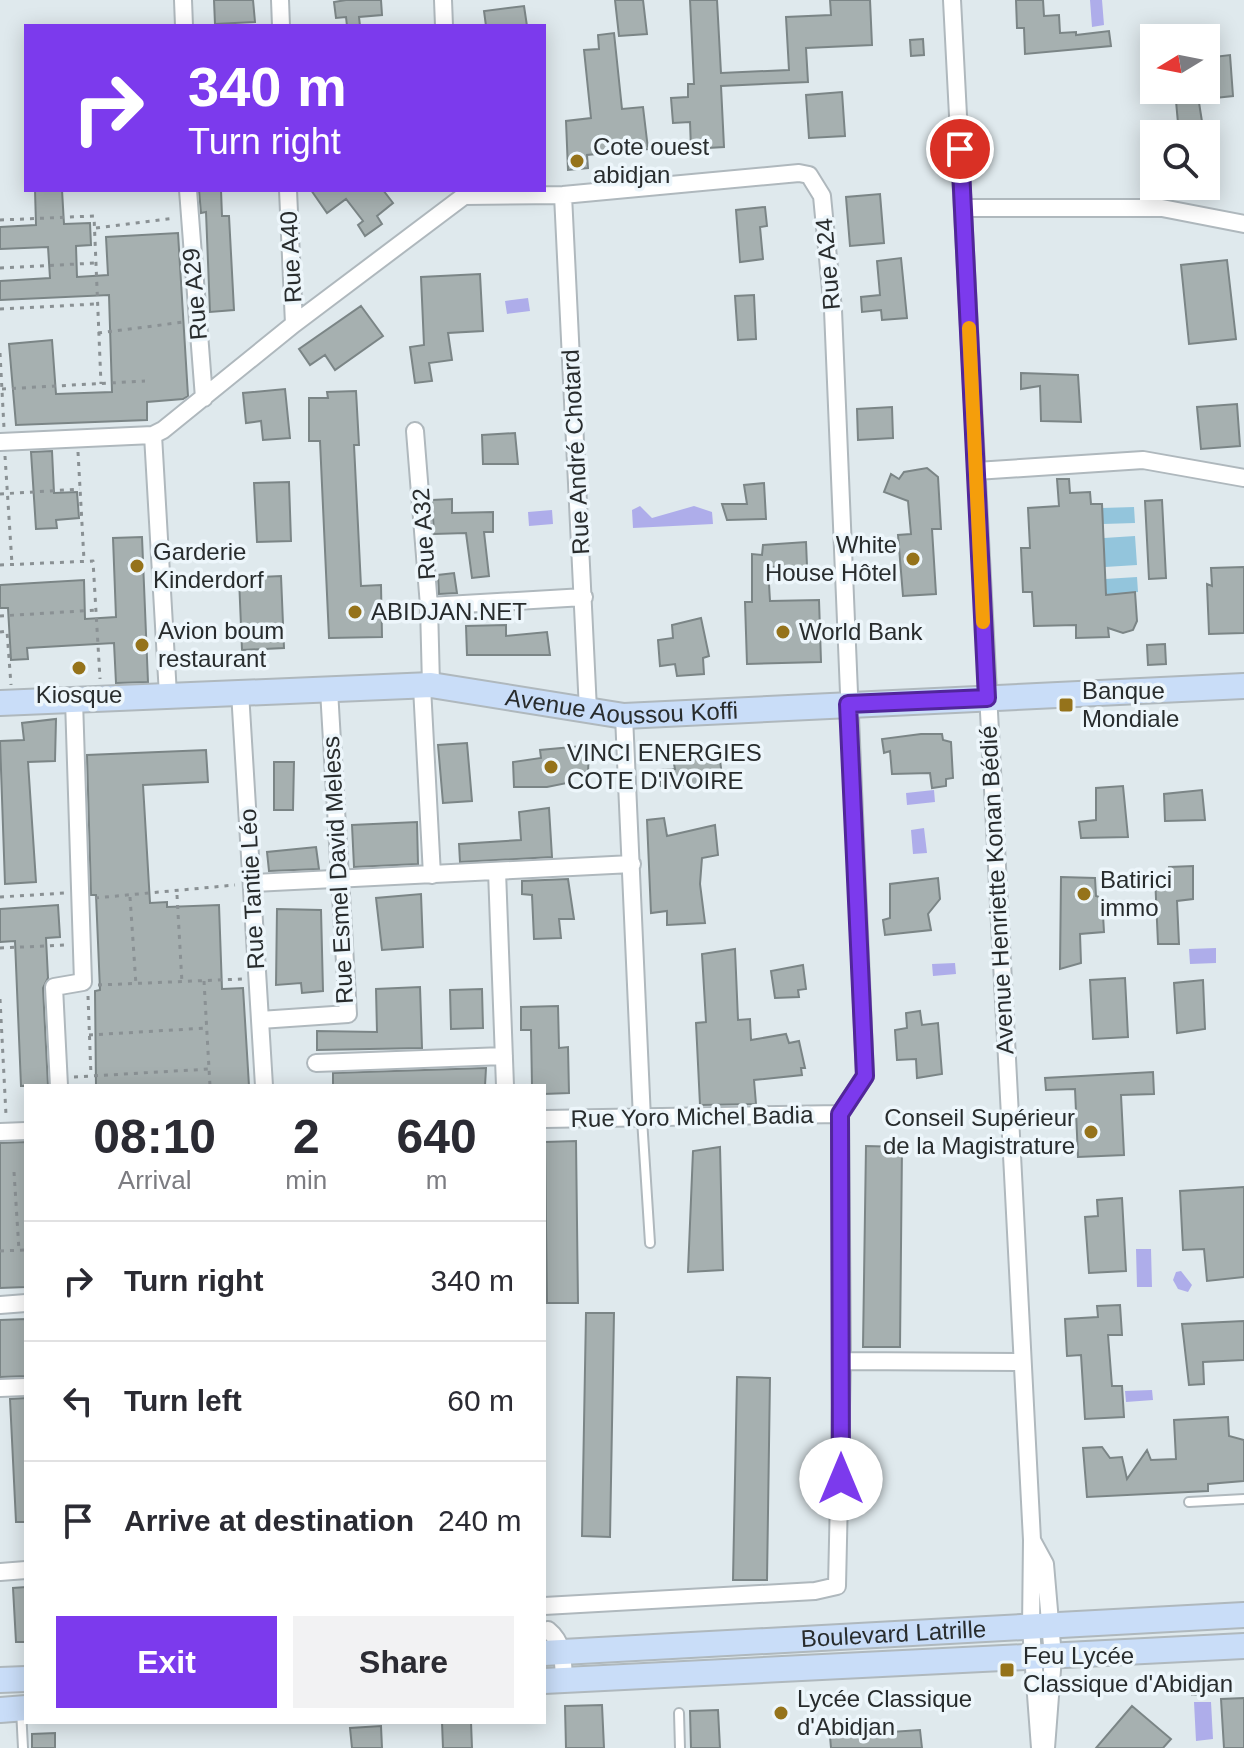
<!DOCTYPE html>
<html lang="en">
<head>
<meta charset="utf-8">
<style>
  :root { --surface:#fff; --page:#f2f2f3; --text:#2b2b33; --muted:#7c7c81; --line:#e1e1e2; --accent:#7c3aed }
  body { margin:0; font-family:Helvetica,sans-serif; background:var(--page); color:var(--text); height:100vh; display:flex; flex-direction:column; font-size:30px; white-space:nowrap }
  * { box-sizing:border-box; margin:0 }
  p { font-size:26px; color:var(--muted) }
  .icon { flex:none; width:44px; height:44px; fill:none; stroke:currentColor; stroke-width:2; stroke-linecap:round; stroke-linejoin:round }
  .map { position:relative; flex:1; overflow:hidden }
  .side { position:absolute; left:24px; top:1084px; width:522px; height:640px; display:flex; flex-direction:column; background:var(--surface); border-radius:0px; box-shadow:0 4px 20px #0003 }
  .side>* { flex:none }
  .guide { position:absolute; left:24px; top:24px; width:522px; height:168px; border-radius:0px; box-shadow:0 4px 20px #0003; background:#7c3aed; color:#fff; overflow:hidden }
  .needle { width:52px; rotate:260deg }
  .tools { position:absolute; left:1140px; top:24px; display:grid; gap:16px }
  .tools a { display:grid; place-items:center; width:80px; height:80px; border-radius:0px; background:var(--surface); box-shadow:0 4px 20px #0003; font-size:40px }
  .pin { position:absolute; display:grid; place-items:center; width:68px; height:68px; color:#fff; margin:-34px; border:4px solid #fff; border-radius:50%; box-shadow:0 2px 8px #0007 }
  .me { position:absolute; width:88px; margin:-44px; rotate:0deg; stroke-linejoin:round; filter:drop-shadow(0 0 6px #0008) }
  .turn { display:flex; align-items:center; gap:28px; height:168px; padding:0 32px; font-size:36px }
  .turn .icon { width:104px; height:104px; stroke-width:2.5 }
  .turn b { display:block; font-size:56px; line-height:68px }
  .eta { display:flex; justify-content:space-evenly; align-items:center; height:136px; text-align:center }
  .eta b { font-size:48px; font-weight:700; line-height:56px }
  .button { display:flex; gap:16px; margin-top:auto; padding:16px 32px }
  .button a { flex:1; height:92px; border-radius:0px; background:var(--accent); color:#fff; font-size:32px; font-weight:700; line-height:92px; text-align:center }
  .button a+a { background:var(--page); color:var(--text) }
  ul { padding:0; list-style:none }
  li { display:flex; align-items:center; gap:24px; height:120px; padding:0 32px; border-top:2px solid var(--line) }
  li div { flex:1 }
  li b { display:block; font-size:30px }
  li em { font-style:normal }
  .map>svg:first-child { display:block }
</style>
</head>
<body>
<div class="map">
<svg width="1244" height="1748" viewBox="0 0 1244 1748">
  <rect width="100%" height="100%" fill="#dfe9ed"/>
  <path fill="#93c5dc" d="M1134,507L1135,523L1103,524L1102,508Z
    M1135,536L1137,565L1105,567L1104,538Z
    M1137,577L1138,592L1106,595L1105,579Z"/>
  <path fill="#aeadea" d="M1090,0H1102L1104,25L1092,27Z
    M528,298L530,311L507,314L505,301Z
    M640,506L652,518L694,506L712,512L713,524L633,528L632,510Z
    M552,510L553,524L529,526L528,512Z
    M934,790L935,802L907,805L906,793Z
    M924,828L927,853L913,854L911,830Z
    M1216,948V963L1190,964L1189,949Z
    M955,963L956,974L933,976L932,964Z
    M1136,1249H1151L1152,1287H1137Z
    M1181,1271L1192,1285L1188,1292L1178,1289L1173,1280L1176,1272Z
    M1152,1390L1153,1400L1126,1402L1125,1391Z
    M1211,1702L1213,1739L1196,1741L1194,1702Z"/>
  <path fill="#a6b0b0" stroke="#7b8586" stroke-width="2" d="M214,0H253L255,22L215,24Z
    M346,0H381L382,15L359,17L360,26H347L346,17L336,18L334,2Z
    M615,0H643L647,34L619,36Z
    M690,0H717L721,73L789,70L786,17L831,15L830,0H870L872,45L806,48L808,82L721,86L724,147L691,149L690,122L673,123L671,98L688,97V84H694Z
    M1016,0H1043L1044,16L1059,15L1060,33L1076,32V35L1109,31L1111,46L1025,54L1024,28H1017Z
    M524,6L527,26H486L484,11Z
    M614,33L622,109L643,107L648,149L587,155L588,168L568,170L566,121L591,118L584,50L599,49L598,35Z
    M923,39L924,55L911,56L910,40Z
    M1230,55L1233,96L1206,99V58Z
    M1175,90H1197L1204,134H1179Z
    M842,92L845,136L809,138L806,95Z
    M35,190H62L64,224L90,223L91,245L76,246L77,277L108,275L106,237L178,233L188,396L183,399L147,402V420L16,425L9,344L52,340L56,394L112,392L109,295L0,300V281L50,278L48,247L0,249V227L36,225Z
    M199,190H221L222,216H229L234,310L210,312L206,212L201,213Z
    M311,190H383L393,203L377,216L382,224L365,236L358,225L363,221L346,199L327,213Z
    M880,194L884,243L850,246L846,197Z
    M765,207L767,226L760,227L763,259L740,262L736,210Z
    M901,258L907,318L882,320L881,310L862,312L861,297L880,295L877,261Z
    M1227,260L1236,339L1189,344L1181,265Z
    M480,274L483,331L448,333L452,360L429,363L432,381L415,383L410,347L424,345L421,277Z
    M754,295L756,339L738,340L735,296Z
    M361,306L383,336L335,370L325,355L310,365L299,349Z
    M1021,373L1078,375L1081,422L1041,421L1040,386L1021,389Z
    M285,389L290,438L263,440L261,421L246,423L243,393Z
    M356,391L359,445H354L361,586L381,585L382,637L329,638L320,441H309V398H328L327,392Z
    M1237,404L1240,446L1201,449L1197,407Z
    M892,407L893,438L858,440L857,409Z
    M515,433L518,464H483L482,435Z
    M52,451L54,493L77,492L79,518L56,520L57,528L36,529L31,452Z
    M927,468L938,477L941,529H932L936,594L903,596L898,535L911,534L908,501L884,492L891,474L899,479L904,472Z
    M1057,479H1069L1070,493L1090,492L1091,504H1102L1106,595L1135,592L1137,621L1133,630L1123,633L1108,628L1109,637L1076,638V625L1034,626L1032,592H1023L1021,548H1030L1028,508L1059,506Z
    M289,482L291,541L257,542L254,483Z
    M764,483L766,519L727,520L722,504H747L744,485Z
    M452,499V513L493,512V532H484L489,576L472,578L466,533L434,534L432,500Z
    M1162,500L1166,578L1149,579L1145,501Z
    M142,537L148,682L116,683L114,643L27,648L28,659L11,660L8,608H0V585L84,580L85,619L116,617L113,538Z
    M806,542L807,566L768,567L770,601L819,600L821,662L747,664L745,602H752V554L762,555L763,545Z
    M1244,567V633L1209,634L1207,584L1212,586L1211,568Z
    M454,573L457,593L439,594L438,575Z
    M281,576L284,648L242,650L239,578Z
    M701,618L709,656L703,658L704,674L677,676L675,664L660,666L658,640L673,638L672,625Z
    M506,625V636L547,632L550,655H467L466,626Z
    M1165,644L1166,664L1148,665L1147,645Z
    M56,719L55,761L28,762L36,882L5,884L0,741L24,740L22,723Z
    M921,734H942L943,740L951,742L953,778L946,779V786L932,788L930,773L892,774L890,751L884,753L882,739Z
    M467,743L472,801L443,803L438,745Z
    M583,746L589,750L588,772H573L572,782L547,787H514L513,762L541,758L540,750Z
    M206,750L208,782L143,785L150,903L167,902V907L219,905L222,989L243,988L249,1086H96L95,991L100,990L96,895H91L87,755Z
    M719,753L723,783L661,786L659,770L675,769L673,759Z
    M274,762H294L293,810H274Z
    M1123,786L1128,837L1081,838L1079,822L1096,820V788Z
    M1202,790L1205,820L1165,821L1164,794Z
    M549,808L552,857L460,862L459,844L521,840L519,812Z
    M664,818L667,836L715,825L718,855L702,858L700,884L705,923L667,925V911L651,913L647,820Z
    M417,822L418,864L354,867L352,825Z
    M316,847L319,869L269,871L267,852Z
    M1193,866V899L1177,901L1179,944H1158L1155,876L1168,874L1169,867Z
    M1061,877L1095,878L1096,896L1102,898L1104,932L1080,934L1081,963L1060,969Z
    M938,878L940,899L928,914L931,930L885,935L883,920L890,918V884Z
    M568,879L574,919H559L561,938L534,939L532,895L522,894V881Z
    M421,894L423,947L382,950L376,898Z
    M58,905L60,937L46,938L48,978L43,988L48,1086H21L15,941L0,942V909Z
    M277,909L321,910L323,991L302,993L301,983L276,985Z
    M735,949L738,1020L750,1019L751,1040L786,1034L789,1043L799,1041L805,1068H801L802,1075L754,1080L756,1104L700,1105L696,1023L706,1022L702,954Z
    M803,965L806,989L798,990L799,997L775,998L771,971Z
    M1125,978L1128,1037L1093,1039L1090,980Z
    M1203,980L1205,1029L1177,1033L1174,983Z
    M420,987L422,1048L317,1050V1031L377,1032L376,989Z
    M482,989L483,1028L451,1029L450,990Z
    M558,1006L559,1048L568,1047L569,1093L544,1094V1086H532L531,1030H521V1007Z
    M920,1011L922,1025L938,1023L942,1074L917,1078L916,1059L897,1060L895,1030L907,1028L906,1013Z
    M486,1068L485,1086H333V1073Z
    M1153,1072L1154,1094L1121,1095L1124,1155L1078,1157L1075,1089L1046,1090L1045,1078Z
    M576,1141L578,1303H547L545,1142Z
    M26,1142V1287L0,1288V1143Z
    M866,1146L902,1147L900,1347H863Z
    M720,1147L723,1270L688,1272L693,1151Z
    M1244,1187V1277L1207,1281L1204,1249L1183,1250L1180,1191Z
    M1122,1198L1126,1271L1089,1273L1085,1217L1098,1216L1097,1200Z
    M1120,1305L1122,1335H1108L1112,1386H1122L1124,1417L1085,1419L1081,1355L1067,1356L1065,1319L1098,1317L1097,1306Z
    M586,1313H614L610,1537L582,1536Z
    M26,1319V1376L0,1377V1320Z
    M1244,1321V1360L1203,1362L1204,1384L1189,1385L1182,1324Z
    M737,1377L770,1378L767,1580H733Z
    M26,1398V1522H16L10,1399Z
    M1228,1417L1229,1436L1244,1440V1481L1208,1484V1491L1087,1497L1083,1448L1102,1447L1110,1458L1122,1457L1127,1479L1147,1450L1151,1460L1176,1459L1174,1420Z
    M26,1587V1642H16L13,1588Z
    M1210,1679L1211,1694L1192,1695L1191,1680Z
    M1244,1698V1748H1224L1221,1699Z
    M602,1705L604,1748H566L565,1706Z
    M1132,1706L1171,1739L1163,1748H1096Z
    M718,1710L720,1748H691L690,1711Z
    M442,1722H471L472,1748H443Z
    M381,1726L382,1748H352L350,1728Z
    M920,1730L922,1748H831L830,1736Z
    M55,1733V1748H32V1734Z"/>
  <g fill="none" stroke-linecap="round" stroke-linejoin="round">
    <g stroke="#afb8bd" stroke-width="12">
      <path id="lane" d="M642,1119L650,1243
        M1189,1502L1244,1499
        M21,1709L23,1748
        M679,1713L680,1748"/>
    </g>
    <g stroke="#afb8bd" stroke-width="20">
      <path id="street" d="M183,0L184,26
        M280,0L281,26
        M443,0L444,26
        M952,0L1032,1540L1031,1628L1040,1748
        M188,190L204,398
        M288,190L294,324
        M563,195L588,710
        M464,196L563,195L799,173L809,175L822,196L833,310L865,1076L840,1114L842,1361L837,1586L815,1591L544,1606
        M963,208H1162L1244,224
        M415,431L429,606L431,685
        M153,435L168,695
        M0,442L153,435L163,430L294,324L464,196
        M976,471L1143,460L1244,478
        M429,606L584,597
        M422,687L432,875
        M240,692L264,1086
        M624,716L642,1119
        M497,871L505,1086
        M253,883L632,864
        M260,1020L348,1014L329,690
        M316,1063L504,1056
        M59,1086L54,987L83,982L74,700
        M544,1119L840,1114
        M0,1132L26,1131
        M0,1305L26,1303
        M842,1361L1022,1362
        M0,1388L26,1387
        M1033,1542L1045,1564L1053,1657L1046,1748
        M0,1572L26,1570
        M548,1630C564,1643 563,1660 564,1681"/>
    </g>
    <g stroke="#afb8bd" stroke-width="28">
      <g id="secondary">
        <path id="s1" d="M0,703L431,685L624,716L1244,686"/>
        <path id="s2" d="M544,1653L1244,1615"/>
        <path d="M0,1680L26,1679"/>
        <path d="M544,1681L1244,1646"/>
        <path d="M0,1710L26,1708"/>
      </g>
    </g>
    <path stroke="#8a9194" stroke-width="3" stroke-dasharray="4 6" stroke-linecap="butt" d="M0,220L94,216L101,384
      M96,228L175,218
      M0,268L96,263
      M0,309L96,304
      M98,333L184,322
      M0,353L4,428
      M2,389L145,381
      M78,452L84,560
      M5,456L12,564
      M0,494L80,489
      M0,565L93,561L100,679
      M0,616L96,610
      M0,632L7,631L11,685
      M177,895L182,983
      M0,897L64,893
      M130,897L136,985
      M95,898L235,885
      M0,948L66,945
      M204,981L210,1086
      M98,985L242,979
      M88,996L91,1076
      M0,999L6,1115
      M89,1035L207,1028
      M74,1077L209,1069
      M14,1172L19,1250
      M0,1251L26,1250"/>
    <use href="#lane" stroke="#fff" stroke-width="8"/>
    <use href="#street" stroke="#fff" stroke-width="16"/>
    <use href="#secondary" stroke="#c9ddf8" stroke-width="24"/>
  </g>
  <g fill="none" stroke-linecap="round" stroke-linejoin="round">
    <g stroke="#51269a" stroke-width="20">
      <path id="route" d="M841,1479L840,1114L865,1076L848,704L987,698L960,149"/>
    </g>
    <use href="#route" stroke="#7c3aed" stroke-width="14"/>
    <path stroke="#f59e0b" stroke-width="14" d="M969,328L983,622"/>
  </g>
  <g fill="#95731b" stroke="#edf6fb" stroke-width="3">
    <circle cx="577" cy="161" r="8"/>
    <circle cx="913" cy="559" r="8"/>
    <circle cx="137" cy="566" r="8"/>
    <circle cx="355" cy="612" r="8"/>
    <circle cx="783" cy="632" r="8"/>
    <circle cx="142" cy="645" r="8"/>
    <circle cx="79" cy="668" r="8"/>
    <rect x="1058" y="697" width="16" height="16" rx="4"/>
    <circle cx="551" cy="767" r="8"/>
    <circle cx="1084" cy="894" r="8"/>
    <circle cx="1091" cy="1132" r="8"/>
    <rect x="999" y="1662" width="16" height="16" rx="4"/>
    <circle cx="781" cy="1713" r="8"/>
  </g>
  <g text-anchor="middle" stroke-width="7" stroke-linejoin="round" paint-order="stroke">
    <g font-size="24" fill="#282c2d" stroke="#edf6fb" text-anchor="start">
      <text x="593" y="155">Cote ouest<tspan x="593" dy="28">abidjan</tspan></text>
      <text x="897" y="553" text-anchor="end">White<tspan x="897" dy="28">House Hôtel</tspan></text>
      <text x="153" y="560">Garderie<tspan x="153" dy="28">Kinderdorf</tspan></text>
      <text x="371" y="620">ABIDJAN.NET</text>
      <text x="158" y="639">Avion boum<tspan x="158" dy="28">restaurant</tspan></text>
      <text x="799" y="640">World Bank</text>
      <text x="1082" y="699">Banque<tspan x="1082" dy="28">Mondiale</tspan></text>
      <text x="79" y="703" text-anchor="middle">Kiosque</text>
      <text x="567" y="761">VINCI ENERGIES<tspan x="567" dy="28">COTE D'IVOIRE</tspan></text>
      <text x="1100" y="888">Batirici<tspan x="1100" dy="28">immo</tspan></text>
      <text x="1075" y="1126" text-anchor="end">Conseil Supérieur<tspan x="1075" dy="28">de la Magistrature</tspan></text>
      <text x="1023" y="1664">Feu Lycée<tspan x="1023" dy="28">Classique d'Abidjan</tspan></text>
      <text x="797" y="1707">Lycée Classique<tspan x="797" dy="28">d'Abidjan</tspan></text>
    </g>
    <g font-size="24" fill="#282c2d" stroke="#edf6fb">
      <text transform="translate(291 257) rotate(-93)" y="8">Rue A40</text>
      <text transform="translate(828 264) rotate(-95)" y="8">Rue A24</text>
      <text transform="translate(195 294) rotate(-95)" y="8">Rue A29</text>
      <text transform="translate(576 452) rotate(-93)" y="8">Rue André Chotard</text>
      <text transform="translate(424 534) rotate(-94)" y="8">Rue A32</text>
      <text dy="8" stroke="none"><textPath href="#s1" startOffset="624">Avenue Aoussou Koffi</textPath></text>
      <text transform="translate(338 870) rotate(-93)" y="8">Rue Esmel David Meless</text>
      <text transform="translate(252 889) rotate(-93)" y="8">Rue Tantie Léo</text>
      <text transform="translate(997 890) rotate(-93)" y="8">Avenue Henriette Konan Bédié</text>
      <text transform="translate(692 1117) rotate(-1)" y="8">Rue Yoro Michel Badia</text>
      <text dy="8" stroke="none"><textPath href="#s2" startOffset="350">Boulevard Latrille</textPath></text>
    </g>
  </g>
</svg>
<div class="tools">
<a><svg class="needle" viewBox="-14 -14 28 28"><path d="M0-13l5 13h-10z" fill="#e53935"/><path d="M0 13l5-13h-10z" fill="#7c7c81"/></svg></a>
<a><svg class="icon" aria-label="search" viewBox="0 0 24 24"><circle cx="10" cy="10" r="6"/><path d="M15 15l6 6"/></svg></a>
</div>
<div class="pin" style="left:960px;top:149px;background:#d93025"><svg class="icon" aria-label="arrive" viewBox="0 0 24 24"><path d="M6 21V4h12l-3 4 3 4H6"/></svg></div>
<svg class="me" style="left:841px;top:1479px" viewBox="-20 -20 40 40"><circle r="19" fill="#fff"/><path d="M0-13L10 11 0 6-10 11z" fill="#7c3aed"/></svg>
<div class="guide">
<div class="turn"><svg class="icon" aria-label="right" viewBox="0 0 24 24"><path d="M7 20v-9h11M14 6l5 5-5 5"/></svg><div><b>340 m</b>Turn right</div></div>
</div>
<section class="side">
<div class="eta">
<div><b>08:10</b><p>Arrival</p></div>
<div><b>2</b><p>min</p></div>
<div><b>640</b><p>m</p></div>
</div>
<ul>
<li><svg class="icon" aria-label="right" viewBox="0 0 24 24"><path d="M7 20v-9h11M14 6l5 5-5 5"/></svg><div><b>Turn right</b></div><em>340 m</em></li>
<li><svg class="icon" aria-label="left" viewBox="0 0 24 24"><path d="M17 20v-9H6M10 6l-5 5 5 5"/></svg><div><b>Turn left</b></div><em>60 m</em></li>
<li><svg class="icon" aria-label="arrive" viewBox="0 0 24 24"><path d="M6 21V4h12l-3 4 3 4H6"/></svg><div><b>Arrive at destination</b></div><em>240 m</em></li>
</ul>
<div class="button"><a>Exit</a><a>Share</a></div>
</section>
</div>
</body>
</html>
